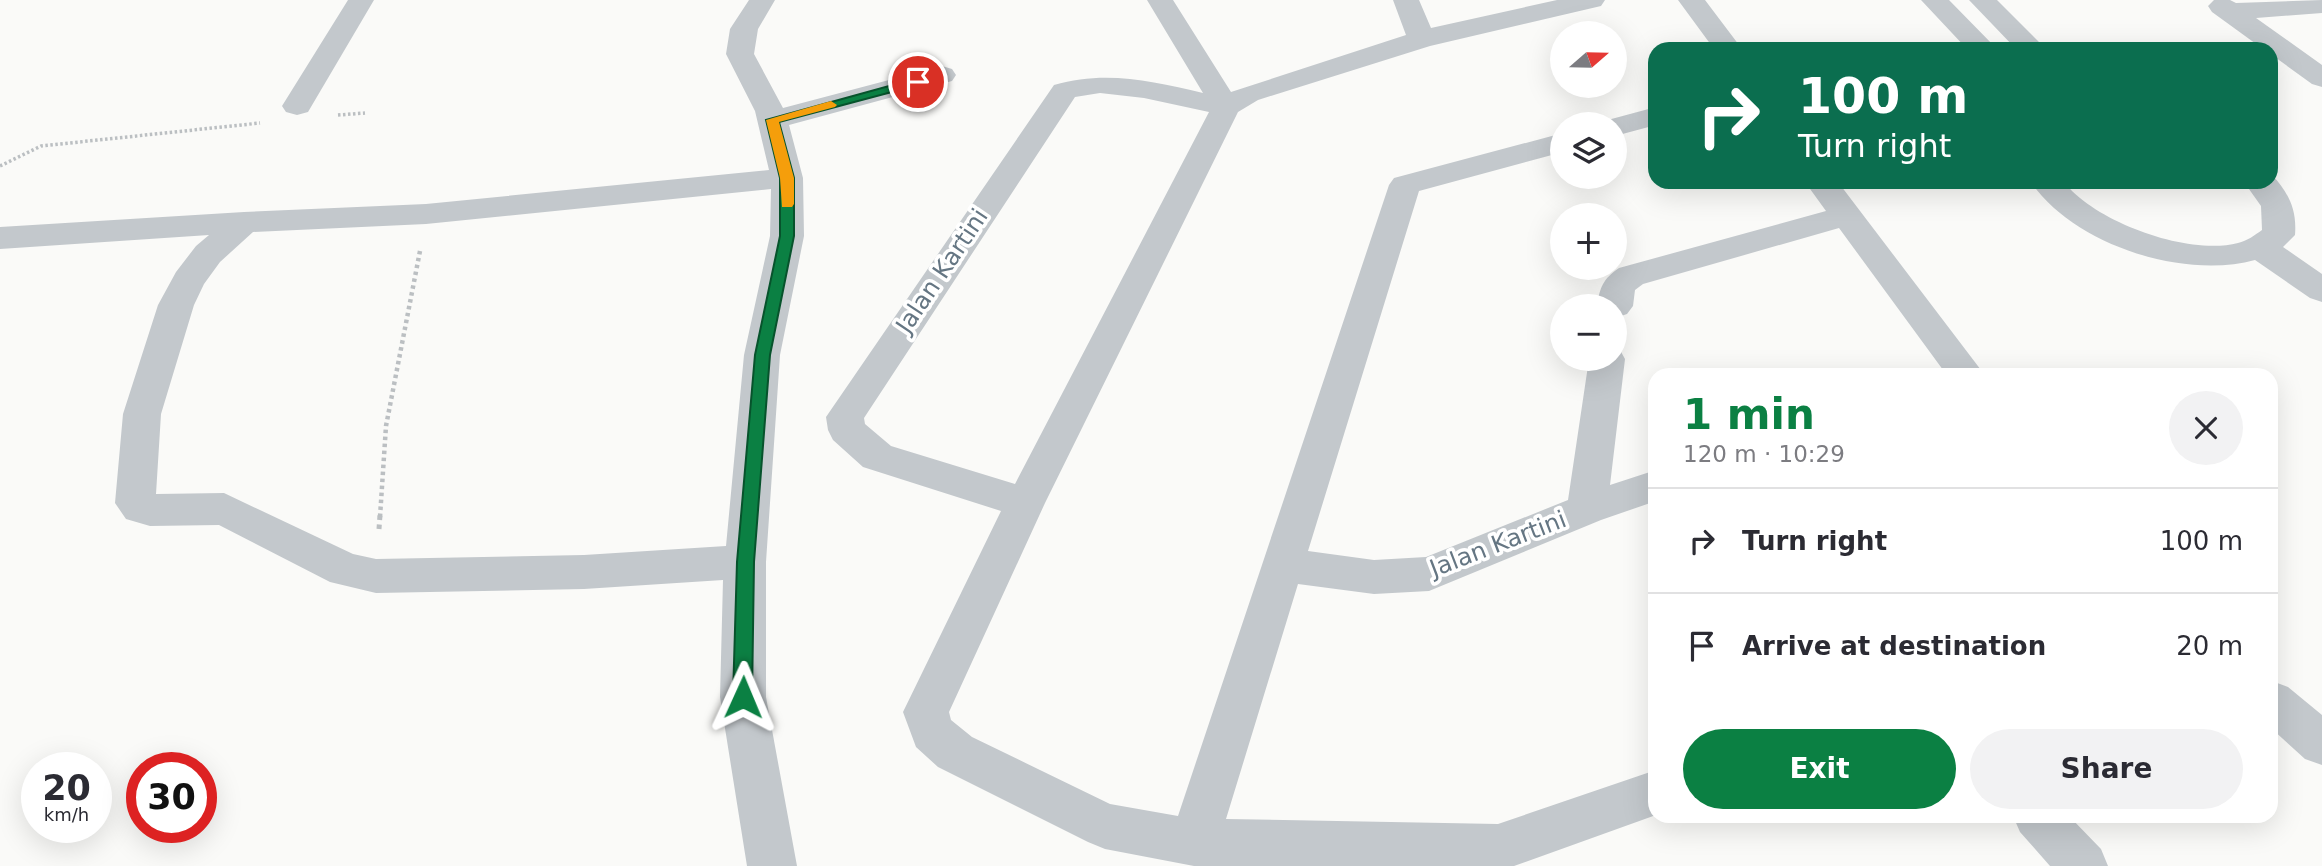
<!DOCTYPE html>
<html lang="en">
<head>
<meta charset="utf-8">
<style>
  :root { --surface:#fff; --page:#f2f2f3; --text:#2b2b33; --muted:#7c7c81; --line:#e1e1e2; --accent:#0b8043 }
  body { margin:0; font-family:"DejaVu Sans",sans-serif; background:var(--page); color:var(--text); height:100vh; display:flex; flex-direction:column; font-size:26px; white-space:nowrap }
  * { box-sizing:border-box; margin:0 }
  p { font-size:23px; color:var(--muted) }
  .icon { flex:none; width:38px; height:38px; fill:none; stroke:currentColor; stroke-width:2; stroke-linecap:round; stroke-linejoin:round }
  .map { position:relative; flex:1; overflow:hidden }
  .details { position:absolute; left:1648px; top:368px; width:630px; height:455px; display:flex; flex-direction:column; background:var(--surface); border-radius:21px; box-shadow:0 7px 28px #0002 }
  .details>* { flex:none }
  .top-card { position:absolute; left:1648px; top:42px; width:630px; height:147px; border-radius:21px; box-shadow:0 7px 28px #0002; background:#0b6e4f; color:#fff; overflow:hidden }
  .needle { width:46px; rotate:70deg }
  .buttons { position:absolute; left:1550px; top:21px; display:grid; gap:14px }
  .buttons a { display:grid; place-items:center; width:77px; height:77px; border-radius:50%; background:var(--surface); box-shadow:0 7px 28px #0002; font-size:35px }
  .speed { position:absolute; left:21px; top:752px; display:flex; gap:14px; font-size:35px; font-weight:700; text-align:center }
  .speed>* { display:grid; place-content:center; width:91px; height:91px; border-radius:50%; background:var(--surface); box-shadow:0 7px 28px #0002; line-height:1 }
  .speed small { font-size:18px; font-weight:400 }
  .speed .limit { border:10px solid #d22; background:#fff; color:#111 }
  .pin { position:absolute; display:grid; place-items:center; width:60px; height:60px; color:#fff; margin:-30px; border:4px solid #fff; border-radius:50%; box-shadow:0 2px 7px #0007 }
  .me { position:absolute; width:77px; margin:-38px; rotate:1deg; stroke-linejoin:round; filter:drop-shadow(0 0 5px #0008) }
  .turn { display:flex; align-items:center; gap:24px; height:147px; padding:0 35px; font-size:32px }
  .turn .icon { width:91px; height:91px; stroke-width:2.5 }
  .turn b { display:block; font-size:49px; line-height:60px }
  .round { display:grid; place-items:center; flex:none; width:74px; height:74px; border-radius:37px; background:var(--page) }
  .head { display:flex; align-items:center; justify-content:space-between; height:119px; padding:0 35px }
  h1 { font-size:42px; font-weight:800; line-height:52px; color:var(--accent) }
  .button { display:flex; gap:14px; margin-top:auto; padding:14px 35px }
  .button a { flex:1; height:80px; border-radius:42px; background:var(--accent); color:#fff; font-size:28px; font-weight:800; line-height:80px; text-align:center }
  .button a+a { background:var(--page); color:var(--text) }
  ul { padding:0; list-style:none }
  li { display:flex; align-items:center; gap:21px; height:105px; padding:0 35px; border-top:2px solid var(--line) }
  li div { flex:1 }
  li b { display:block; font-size:26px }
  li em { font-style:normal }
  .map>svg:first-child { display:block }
</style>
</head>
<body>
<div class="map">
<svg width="2322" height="866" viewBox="0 0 2322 866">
  <rect width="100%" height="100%" fill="#fafaf8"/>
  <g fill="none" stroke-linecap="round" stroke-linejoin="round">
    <path stroke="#bbbfc2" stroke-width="3.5" stroke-dasharray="2.5 2.5" stroke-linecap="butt" d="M338,115L365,113
      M0,166L41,146L260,123"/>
    <path stroke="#bbbfc2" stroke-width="4.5" stroke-dasharray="3.5 3.5" stroke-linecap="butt" d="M380,517L386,426L420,251"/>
    <path stroke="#bbbfc2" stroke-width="5" stroke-dasharray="4.5 4.5" stroke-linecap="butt" d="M379,529L380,515"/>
    <path fill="#c3c8cc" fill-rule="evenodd" d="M348,0H374L308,112L297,115L286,112L282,106Z
      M749,0H775L758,29L754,54L783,108L942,66L952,69L956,75L952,81L789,125L803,178L804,236L780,355L766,562V697L797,866H747L720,697L723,580L584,589L376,593L330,582L219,525L150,526L126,519L115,503L123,414L158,305L176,272L196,246L209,235L0,249V227L244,212L426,204L769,170L755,111L726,54L730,29ZM771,189L770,236L744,355L726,546L584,555L376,559L353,554L224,493L156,494L161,414L194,305L204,284L220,262L253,232L426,224Z
      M1147,0H1173L1231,92L1406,35L1393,0H1419L1431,28L1557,0H1605L1601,6L1430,46L1258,100L1238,112L1045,503L949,712L951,720L972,737L1110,804L1178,816L1389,185L1394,178L1563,133V152L1419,191L1308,551L1374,560L1426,557L1568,500L1589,359H1615V349L1620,350L1625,359L1610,485L1656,470V501L1601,520L1429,591L1374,594L1298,584L1226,819L1498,824L1656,770V815L1514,866H1194L1105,849L1088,842L938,767L916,747L903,712L1001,511L863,467L833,440L828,430L826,417L1054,85C1105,70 1152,81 1203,93ZM1100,93L1144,98L1209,112L1015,484L891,446L865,424L864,418L1075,97Z
      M1678,0H1705L1742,49H1714Z
      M1921,0H1949L1997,49H1967Z
      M1969,0H1997L2046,49H2016Z
      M2214,0H2230L2236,3L2322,0V13L2256,18L2322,65V87L2312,84L2272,55V49H2263L2212,12L2208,6Z
      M1656,107V125L1615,136V124H1602L1604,121Z
      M2272,175C2289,193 2297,210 2295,235L2283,247L2322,274V302L2310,298L2255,260C2183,280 2073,244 2031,182H2064C2095,222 2188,256 2238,243C2247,241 2255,235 2262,230L2261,206L2244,182H2272Z
      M1805,182H1838L1984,374H1946L1839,228L1643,284L1635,290L1633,306L1627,314L1615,318V306H1597C1600,287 1603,279 1619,268L1826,211Z
      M2272,681L2288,687L2322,715V765L2305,759L2272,729Z
      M2013,816H2069L2101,849L2108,866H2050L2020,832Z"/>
  </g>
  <path fill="#0b8043" stroke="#07532c" stroke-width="2" d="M918,78L922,79V84L779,122L794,178V236L770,355L754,562L752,697L749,703L743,705L736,703L733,697L737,562L755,355L780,236V178L766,120Z"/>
  <path fill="#f59e0b" d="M831,101L837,105L835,107L779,122L794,178V204L792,207H782L780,178L766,120Z"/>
  <g text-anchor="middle" stroke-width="7" stroke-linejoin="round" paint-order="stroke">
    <g font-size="24" fill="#657683" stroke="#fff">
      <text transform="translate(942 271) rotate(-56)" y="8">Jalan Kartini</text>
      <text transform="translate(1498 544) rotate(-21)" y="8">Jalan Kartini</text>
    </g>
  </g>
</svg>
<div class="buttons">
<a><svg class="needle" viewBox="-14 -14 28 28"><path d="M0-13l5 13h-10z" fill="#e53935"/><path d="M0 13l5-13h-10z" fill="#7c7c81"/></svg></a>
<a><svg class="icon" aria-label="layers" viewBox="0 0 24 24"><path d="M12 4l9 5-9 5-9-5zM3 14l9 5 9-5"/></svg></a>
<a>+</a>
<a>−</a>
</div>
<div class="speed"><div>20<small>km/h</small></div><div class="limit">30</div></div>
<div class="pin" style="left:918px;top:82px;background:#d93025"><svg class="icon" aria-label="arrive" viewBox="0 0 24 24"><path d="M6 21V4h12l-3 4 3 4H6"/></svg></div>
<svg class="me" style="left:743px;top:697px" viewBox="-20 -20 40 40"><path d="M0-17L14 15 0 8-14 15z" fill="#0b8043" stroke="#fff" stroke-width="4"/></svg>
<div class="top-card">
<div class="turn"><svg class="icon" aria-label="right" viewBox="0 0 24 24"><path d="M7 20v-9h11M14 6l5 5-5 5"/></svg><div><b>100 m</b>Turn right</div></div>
</div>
<section class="details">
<div class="head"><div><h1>1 min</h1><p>120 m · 10:29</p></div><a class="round"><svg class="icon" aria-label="close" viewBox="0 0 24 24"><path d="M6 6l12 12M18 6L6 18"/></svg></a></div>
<ul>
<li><svg class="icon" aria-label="right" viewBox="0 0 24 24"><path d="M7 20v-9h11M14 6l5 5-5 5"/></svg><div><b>Turn right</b></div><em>100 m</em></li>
<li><svg class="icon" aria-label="arrive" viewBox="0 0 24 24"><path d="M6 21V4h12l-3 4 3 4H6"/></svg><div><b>Arrive at destination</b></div><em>20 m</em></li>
</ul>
<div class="button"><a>Exit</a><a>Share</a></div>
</section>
</div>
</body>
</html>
